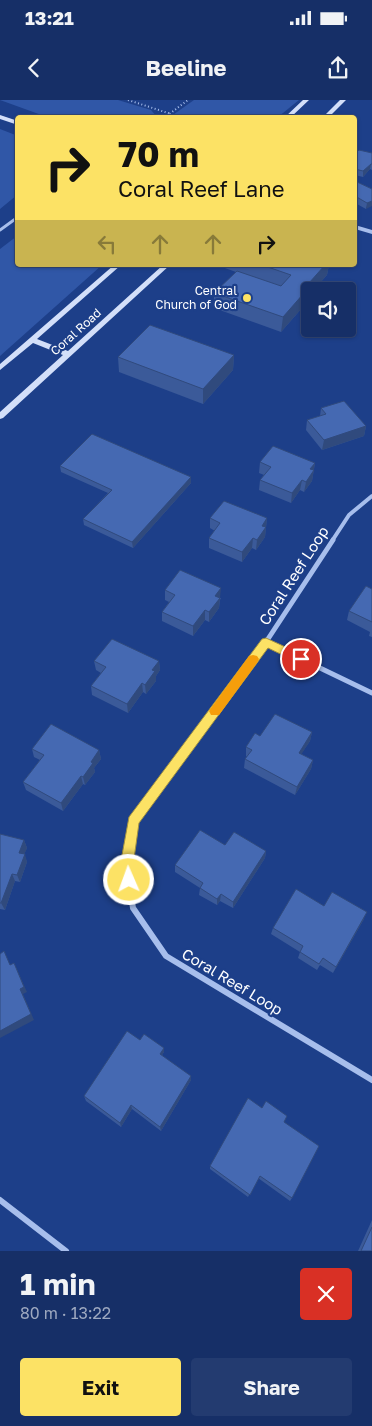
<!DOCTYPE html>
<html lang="en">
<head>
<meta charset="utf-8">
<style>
  :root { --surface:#162f67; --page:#233b70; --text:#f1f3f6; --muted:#9ea9c0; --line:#354a7b; --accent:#fce265 }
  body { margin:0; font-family:"Golos Text",sans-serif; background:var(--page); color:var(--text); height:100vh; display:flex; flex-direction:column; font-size:19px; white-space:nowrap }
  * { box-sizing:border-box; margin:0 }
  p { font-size:16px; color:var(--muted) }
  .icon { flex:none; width:28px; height:28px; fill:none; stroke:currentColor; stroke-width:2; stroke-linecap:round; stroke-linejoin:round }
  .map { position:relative; height:1151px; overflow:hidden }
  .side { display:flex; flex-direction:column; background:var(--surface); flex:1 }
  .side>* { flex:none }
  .banner { position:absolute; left:15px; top:15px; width:342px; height:152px; border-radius:5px; box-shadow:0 1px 4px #0004,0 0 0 1px var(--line); background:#fce265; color:#111; overflow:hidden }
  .tools { position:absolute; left:301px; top:182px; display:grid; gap:10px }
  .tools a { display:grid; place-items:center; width:55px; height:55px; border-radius:5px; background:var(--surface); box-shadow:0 1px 4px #0004,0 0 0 1px var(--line); font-size:25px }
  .pin { position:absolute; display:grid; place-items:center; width:42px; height:42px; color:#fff; margin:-21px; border:2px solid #fff; border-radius:50%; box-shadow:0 1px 5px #0007 }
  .me { position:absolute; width:55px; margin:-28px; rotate:358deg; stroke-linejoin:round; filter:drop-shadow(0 0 4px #0008) }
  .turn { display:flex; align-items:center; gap:18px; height:105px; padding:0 20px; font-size:22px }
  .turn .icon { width:65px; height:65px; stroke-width:2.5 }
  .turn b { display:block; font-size:35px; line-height:42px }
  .lanes { display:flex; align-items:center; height:48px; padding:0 20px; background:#0003; justify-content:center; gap:25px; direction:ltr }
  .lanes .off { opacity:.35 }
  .round { display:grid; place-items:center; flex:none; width:52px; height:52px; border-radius:5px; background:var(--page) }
  .overview { display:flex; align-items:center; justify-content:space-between; height:85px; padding:0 20px }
  h1 { font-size:30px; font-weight:700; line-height:38px }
  .primary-button { display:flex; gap:10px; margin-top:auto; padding:10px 20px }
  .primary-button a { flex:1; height:58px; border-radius:5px; background:var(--accent); color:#111; font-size:20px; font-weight:700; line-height:58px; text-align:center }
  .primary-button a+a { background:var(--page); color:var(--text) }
  .status { display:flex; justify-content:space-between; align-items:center; height:35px; padding:0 25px; background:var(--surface); direction:ltr }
  .status svg { height:14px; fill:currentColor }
  header { display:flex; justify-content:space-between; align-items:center; height:65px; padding:0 20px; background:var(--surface); font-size:22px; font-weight:700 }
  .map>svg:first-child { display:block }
</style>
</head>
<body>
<div class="status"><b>13:21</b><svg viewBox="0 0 49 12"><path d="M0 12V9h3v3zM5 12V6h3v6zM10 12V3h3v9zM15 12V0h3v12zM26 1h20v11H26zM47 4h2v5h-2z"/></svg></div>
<header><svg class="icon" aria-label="back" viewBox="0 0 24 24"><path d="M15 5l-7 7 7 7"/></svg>Beeline<svg class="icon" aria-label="share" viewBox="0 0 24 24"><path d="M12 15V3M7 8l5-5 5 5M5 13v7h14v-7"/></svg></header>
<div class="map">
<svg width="372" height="1151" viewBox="0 0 372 1151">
  <rect width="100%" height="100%" fill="#1d3f89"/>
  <path fill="#3057a7" d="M0,0H118L151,10L157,17H47Z
    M194,0H299L278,17H170Z
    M0,29L18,36L17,95L0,109Z
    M17,136L18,165H102L0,256V149Z"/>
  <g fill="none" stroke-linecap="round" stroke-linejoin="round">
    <path stroke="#a7beec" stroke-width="2" stroke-dasharray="1 2.5" stroke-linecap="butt" d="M128,0L171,14
      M164,18L188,0"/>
    <path stroke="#a7beec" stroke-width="3" d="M0,130L18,117"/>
    <path stroke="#a7beec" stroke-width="4" d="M332,441L349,415L372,396"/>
    <path stroke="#a7beec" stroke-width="5" d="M266,542L372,593
      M128,754L133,721L266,542L333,440"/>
    <path stroke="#a7beec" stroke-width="6" d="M128,753L126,766L133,808L166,856L372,980
      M0,1100L66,1151"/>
    <path fill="#a7beec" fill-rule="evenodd" d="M355,125L372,130V134L355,129Z"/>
    <path fill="#d3dff9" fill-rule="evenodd" d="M303,0H309L290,18H284Z
      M340,0H346L328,18H322Z
      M0,15L18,21V25L0,19Z
      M114,165H121L37,239L68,251L163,165H170L3,318L0,319V312L63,255L33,243L0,270V264Z"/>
  </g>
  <path fill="#3b5a99" d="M372,53V70L370,69L363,77L355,75V54Z
    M355,81L372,89L366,109L355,103Z
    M222,165H329L327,175L302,203V208L281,232L214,208V193L236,172L222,167Z
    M234,255L233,270L203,304L119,272L118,257Z
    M321,308L366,326L364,336L322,350L306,330L307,320L320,316Z
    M260,362L315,363L312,381L304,392L300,390L291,403L259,390L260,380L264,375L259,373Z
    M60,366L191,383L133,448L84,425L83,419L108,393L61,372Z
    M210,418H267L265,437L256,450L252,448L242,462L209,448V438L215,431L210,428Z
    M372,489V537L369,536L370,532L347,520L349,511Z
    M165,490L221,498L220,500L219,508L209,522L205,520L193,536L162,521V512L169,502L165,500Z
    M94,561H159L160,570L156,576V581L146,594L143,592L128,613L92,595L91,586L101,573L96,570Z
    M312,632L310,641L301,654L313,660L311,669L295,695L244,668L245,659L247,656H246V647L260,636Z
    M32,649L99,650L101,659L94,668L95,672L85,685L83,684L63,711L26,690L23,682L40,660L34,657Z
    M0,734L24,740L27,748L24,754L27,762L20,782L15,781L5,810L0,809Z
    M225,745L266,751L265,758L233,808L220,801L217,805L199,795L200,788L175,772V765Z
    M324,806L364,819L333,873L320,865L317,870L298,858L300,852L271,834L273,828Z
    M140,940L164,948V952L162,955L191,980L161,1031L132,1009L121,1027L86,1001L84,996Z
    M284,1022L292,1098L290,1101L258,1078L248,1097L210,1069V1066Z
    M372,1120V1151H358Z"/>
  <path fill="#304a7d" d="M371,64L370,69L363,77V71Z
    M372,101V106L366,109L367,103Z
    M325,165H329L327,175L313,191H310V195L302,203V208L281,232L283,217L301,192Z
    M234,255L233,270L203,304V289Z
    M366,326L364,336L322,350L324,340Z
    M315,363L312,381L304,392L306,382L310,369Z
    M191,377V383L133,448L132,442Z
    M302,380L300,390L291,403L292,393Z
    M267,418L265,437L256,450L257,440L262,426Z
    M253,438L252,448L242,462V452Z
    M221,488L219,508L209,522V512L215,496Z
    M205,510V520L193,536V526Z
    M159,561L160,570L156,576V581L146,594L145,585L152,570Z
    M142,583L143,592L128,613L127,604Z
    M312,632L310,641L297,661L299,653Z
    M99,650L101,659L94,668L95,672L85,685L83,677L91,662Z
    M313,660L311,669L295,695L297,687Z
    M81,676L83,684L63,711L61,703Z
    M24,740L27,748L22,760L19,753Z
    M266,751L265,758L233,808V802Z
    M25,754L27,762L20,782L17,775Z
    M12,774L15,781L5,810L1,803Z
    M221,794L220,801L217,805V799Z
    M367,812L364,819L333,873L336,867Z
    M14,863L27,892L23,894L34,920L0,938V931L20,889Z
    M164,948V952L160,958V954Z
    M191,976V980L161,1031L160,1027Z
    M131,1005L132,1009L121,1027L120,1023Z"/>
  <path fill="#4569b2" stroke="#304a7d" d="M359,50L372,53V64H371L363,71L355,69V54Z
    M355,81L372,89V101L367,103L355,96Z
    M262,165H325L301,192L304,193L283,217L214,193L237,171L281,186L291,175Z
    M150,225L234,255L203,289L118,257Z
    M344,301L366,326L324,340L307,320L326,314L321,308Z
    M92,334L191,377L132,442L83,419L112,390L60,366Z
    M273,346L315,363L310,369L314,370L306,382L302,380L292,393L260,380L271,367L260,362Z
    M224,401L267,418L262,426L266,427L257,440L253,438L242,452L209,438L220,423L210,418Z
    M180,470L221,488L215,496L220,498L209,512L205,510L193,526L162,512L175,495L165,490Z
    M366,486L372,489V522L349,511Z
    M112,539L159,561L152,570L155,571L145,585L142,583L127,604L91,586L106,567L94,561Z
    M275,614L312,632L299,653L313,660L297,687L245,659L252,650L246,647L255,633L260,636Z
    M51,624L99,650L91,662L93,663L83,677L81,676L61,703L23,682L44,655L32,649Z
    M200,730L225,745L234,732L266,751L233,802L221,794L217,799L200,788L203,783L175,765Z
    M0,734L24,740L19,753L25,754L17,775L12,774L1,803H0Z
    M296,789L324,806L332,792L367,812L336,867L323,858L319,864L300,852L303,846L273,828Z
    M4,851L10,865L14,863L24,887L20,889L31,914L0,931V854Z
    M127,931L140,940L144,934L164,948L160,954L191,976L160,1027L131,1005L120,1023L84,996Z
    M248,998L262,1008L266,1001L287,1016L284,1022L319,1046L292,1098L260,1076L250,1095L210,1066Z
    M372,1127V1151H361Z"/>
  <path fill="#fce265" stroke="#a49342" d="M266,538L305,556L307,559L305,562H297L268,548L139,723L133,766L135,780L133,784L129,786L124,784L120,766L129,717L262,539Z"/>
  <path fill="#f59e0b" d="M253,555L257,556L259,559L257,563L219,615H211L209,611L211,608L249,556Z"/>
  <circle fill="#fce265" stroke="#1d3f89" stroke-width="2" cx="247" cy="198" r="5"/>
  <g text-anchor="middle" stroke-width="4.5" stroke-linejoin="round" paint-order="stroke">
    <g font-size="12" fill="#fff" stroke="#1d3f89" text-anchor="end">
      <text x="237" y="195">Central<tspan x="237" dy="14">Church of God</tspan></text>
    </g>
    <g font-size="12" fill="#fff" stroke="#1d3f89">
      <text transform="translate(76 232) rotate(-42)" y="4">Coral Road</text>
    </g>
    <g font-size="15" fill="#fff" stroke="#1d3f89">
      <text transform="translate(294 476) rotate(-57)" y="5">Coral Reef Loop</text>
      <text transform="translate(232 882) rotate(31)" y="5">Coral Reef Loop</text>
    </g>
  </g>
</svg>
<div class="tools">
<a><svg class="icon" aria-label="sound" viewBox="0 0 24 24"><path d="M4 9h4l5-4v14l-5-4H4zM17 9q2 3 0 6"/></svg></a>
</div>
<div class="pin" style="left:301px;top:559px;background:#d93025"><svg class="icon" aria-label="arrive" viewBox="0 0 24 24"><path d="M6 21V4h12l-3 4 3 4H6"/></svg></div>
<svg class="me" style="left:129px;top:780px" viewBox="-20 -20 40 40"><circle r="17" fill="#fce265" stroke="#fff" stroke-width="3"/><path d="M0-11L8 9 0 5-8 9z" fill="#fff"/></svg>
<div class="banner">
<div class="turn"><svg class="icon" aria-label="right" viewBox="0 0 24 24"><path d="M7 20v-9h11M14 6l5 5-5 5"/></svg><div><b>70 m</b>Coral Reef Lane</div></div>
<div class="lanes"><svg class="icon off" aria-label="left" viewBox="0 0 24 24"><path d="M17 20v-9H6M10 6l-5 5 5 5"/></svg><svg class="icon off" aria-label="ahead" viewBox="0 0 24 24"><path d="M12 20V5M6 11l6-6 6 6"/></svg><svg class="icon off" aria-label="ahead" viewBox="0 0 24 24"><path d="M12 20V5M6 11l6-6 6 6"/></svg><svg class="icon" aria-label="right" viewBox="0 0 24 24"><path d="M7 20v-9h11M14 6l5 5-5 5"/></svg></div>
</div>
</div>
<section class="side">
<div class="overview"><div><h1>1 min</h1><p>80 m · 13:22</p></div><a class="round" style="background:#d93025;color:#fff"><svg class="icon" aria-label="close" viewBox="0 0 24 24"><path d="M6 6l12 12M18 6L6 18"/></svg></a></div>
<div class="primary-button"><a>Exit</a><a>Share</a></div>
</section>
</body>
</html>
